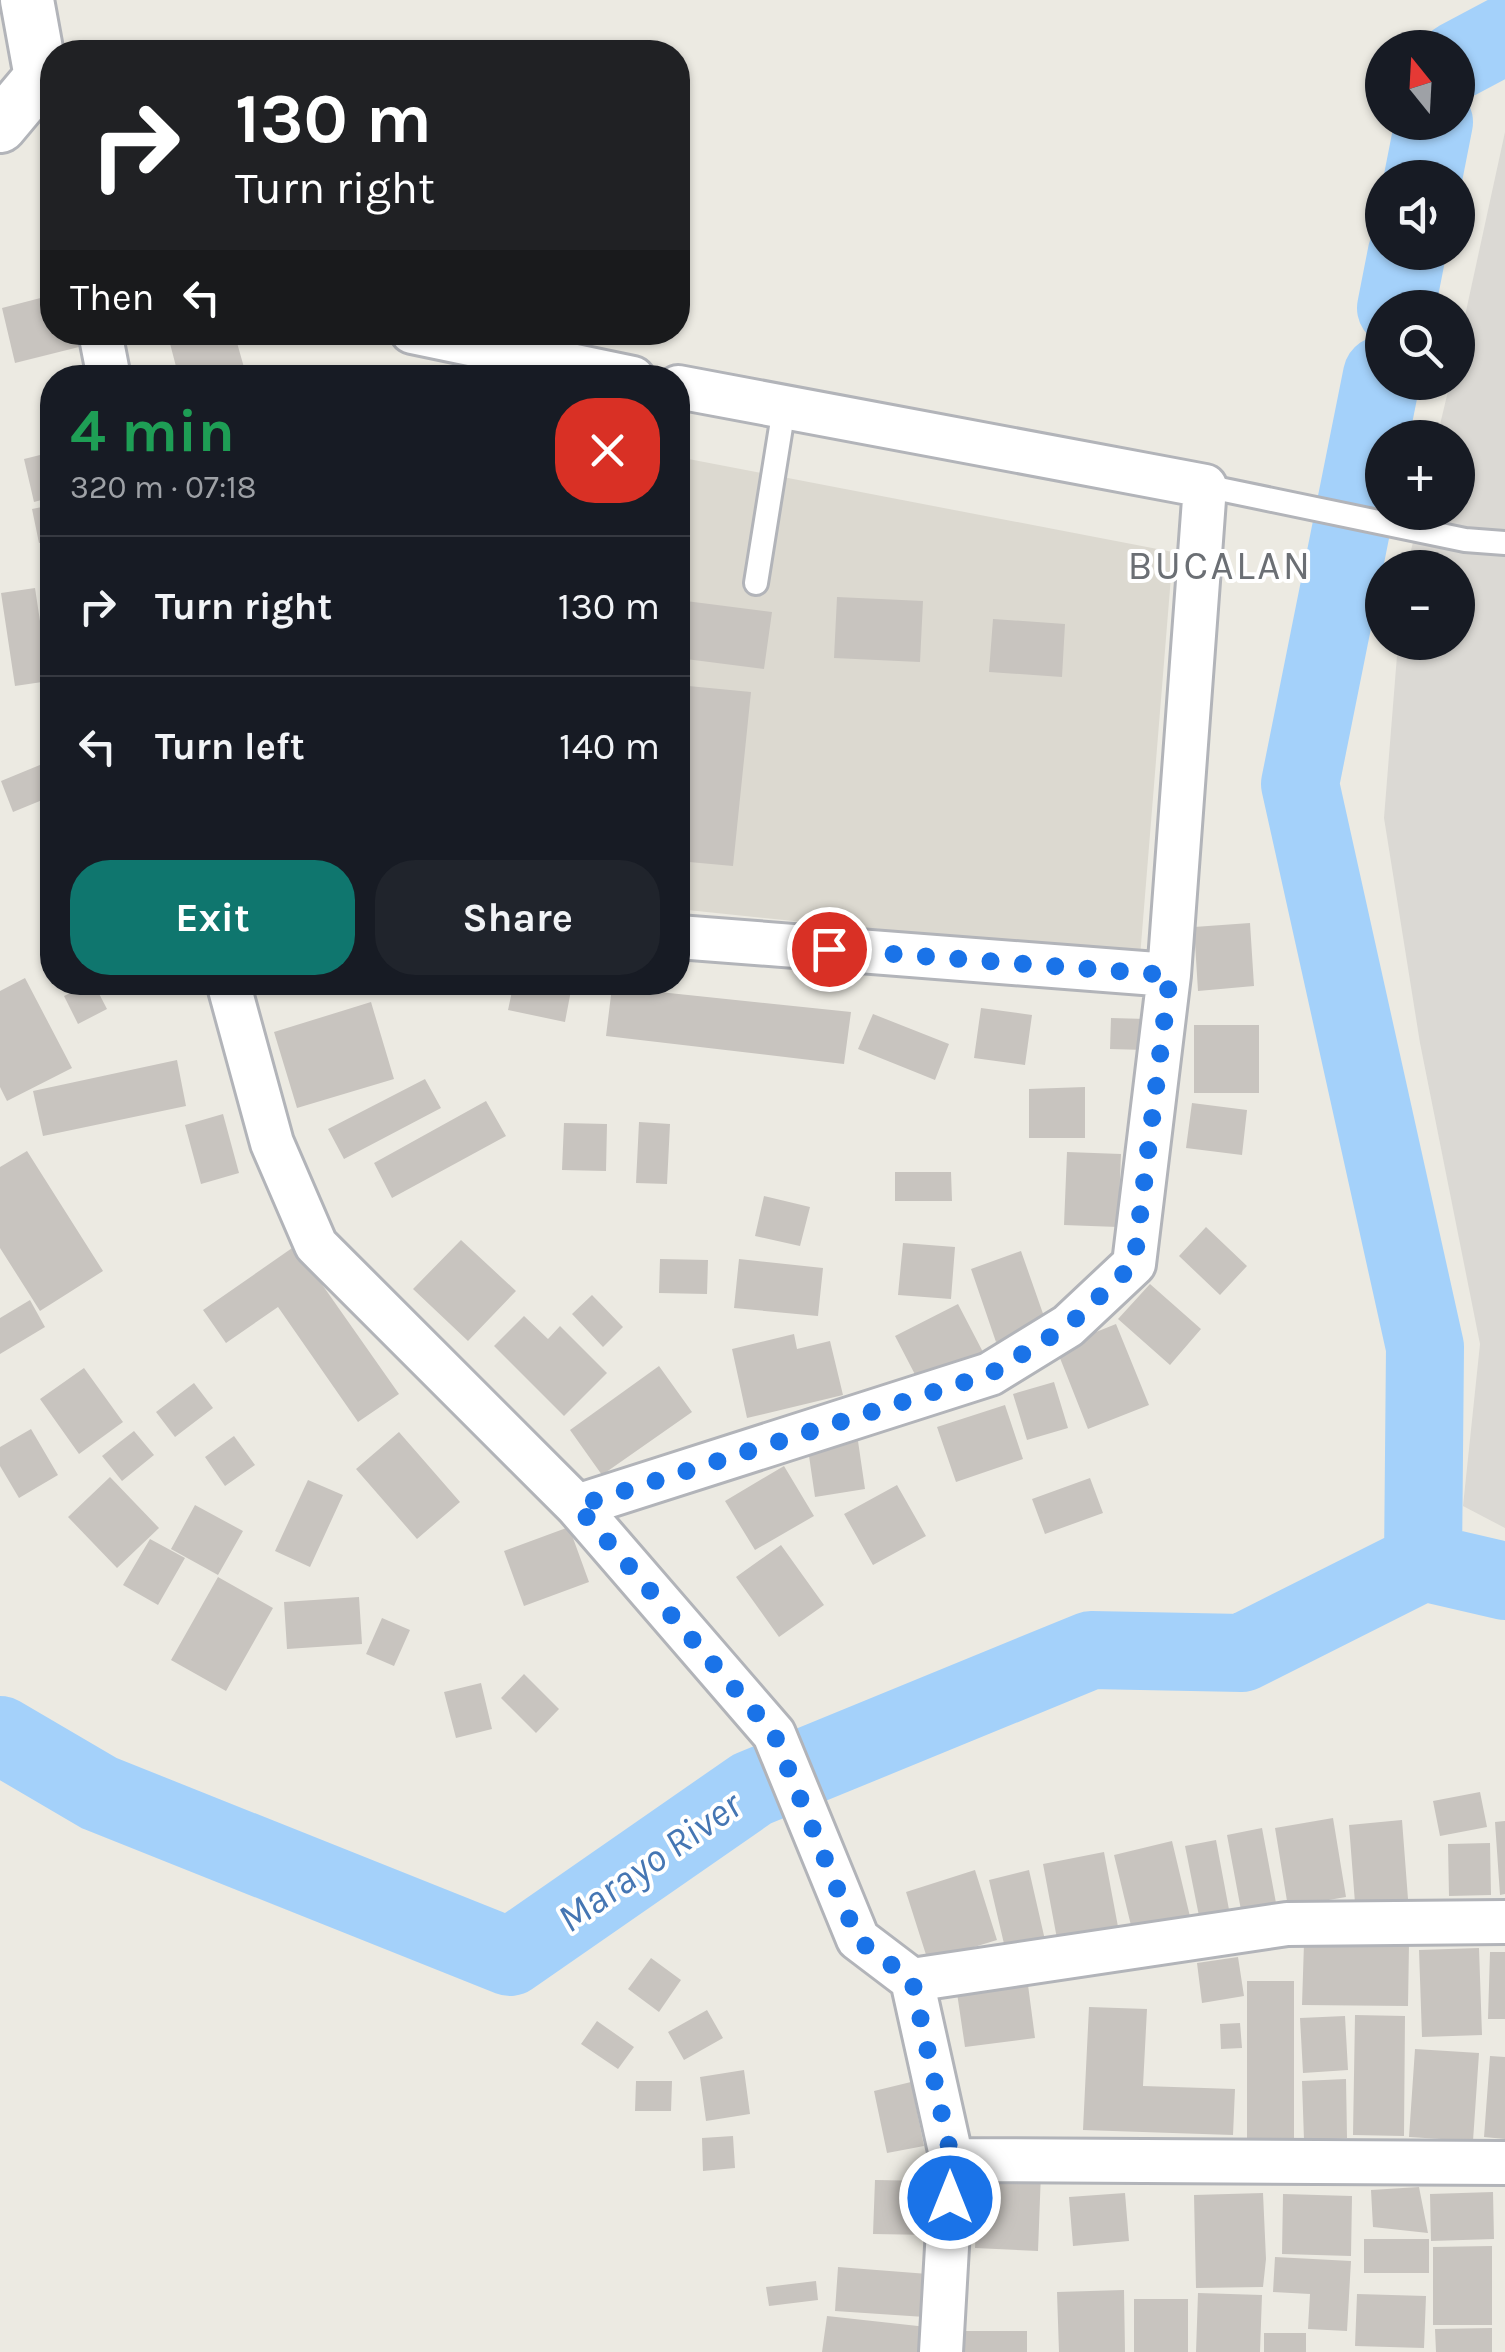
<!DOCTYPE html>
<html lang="en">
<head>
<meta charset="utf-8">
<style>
  :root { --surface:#171b24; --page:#20242c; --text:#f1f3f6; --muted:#9ea1a6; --line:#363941; --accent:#0f766e }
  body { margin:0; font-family:Karla,sans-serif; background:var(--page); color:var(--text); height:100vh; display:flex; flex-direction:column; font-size:38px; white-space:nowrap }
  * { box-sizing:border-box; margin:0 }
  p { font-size:32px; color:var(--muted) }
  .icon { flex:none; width:55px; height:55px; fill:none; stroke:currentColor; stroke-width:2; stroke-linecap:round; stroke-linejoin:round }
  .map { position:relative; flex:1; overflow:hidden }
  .panel { position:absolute; left:40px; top:365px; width:650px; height:630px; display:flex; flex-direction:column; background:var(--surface); border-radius:40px; box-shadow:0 2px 8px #0004 }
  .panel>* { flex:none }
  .guide { position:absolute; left:40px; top:40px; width:650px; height:305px; border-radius:40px; box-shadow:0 2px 8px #0004; background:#202124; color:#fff; overflow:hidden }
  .needle { width:65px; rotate:342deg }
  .controls { position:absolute; left:1365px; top:30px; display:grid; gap:20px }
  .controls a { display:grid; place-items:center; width:110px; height:110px; border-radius:50%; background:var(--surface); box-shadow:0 2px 8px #0004; font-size:50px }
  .pin { position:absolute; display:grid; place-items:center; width:85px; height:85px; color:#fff; margin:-42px; border:5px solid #fff; border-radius:50%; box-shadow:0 2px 10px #0007 }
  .me { position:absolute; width:110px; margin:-55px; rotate:0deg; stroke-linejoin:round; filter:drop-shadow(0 0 8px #0008) }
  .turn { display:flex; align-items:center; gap:35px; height:210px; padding:0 30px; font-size:45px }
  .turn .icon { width:130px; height:130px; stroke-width:2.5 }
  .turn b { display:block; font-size:70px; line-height:85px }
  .then { display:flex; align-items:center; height:95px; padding:0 30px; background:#0003; gap:20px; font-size:38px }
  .round { display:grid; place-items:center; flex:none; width:105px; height:105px; border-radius:40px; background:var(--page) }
  .summary { display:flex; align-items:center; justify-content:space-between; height:170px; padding:0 30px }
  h1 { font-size:60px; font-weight:700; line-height:75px; color:#1e9e55 }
  .cta { display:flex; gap:20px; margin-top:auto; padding:20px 30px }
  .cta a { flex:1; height:115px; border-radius:40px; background:var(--accent); color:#fff; font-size:40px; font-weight:700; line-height:115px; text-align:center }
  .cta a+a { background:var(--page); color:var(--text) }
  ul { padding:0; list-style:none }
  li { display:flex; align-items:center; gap:30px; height:140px; padding:0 30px; border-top:2px solid var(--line) }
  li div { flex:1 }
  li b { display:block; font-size:38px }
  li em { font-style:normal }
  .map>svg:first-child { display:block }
</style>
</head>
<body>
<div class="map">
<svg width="1505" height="2352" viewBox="0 0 1505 2352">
  <rect width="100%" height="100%" fill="#eceae2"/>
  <path fill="#dbd9d4" d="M1505,132V1528L1463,1506L1480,1344L1420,1043L1384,818L1398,643L1458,642V568L1407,567L1420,513L1458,512V438L1437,437L1450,383L1458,382V348Z"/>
  <path fill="#dcd9d0" d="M678,457L1173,552L1140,957L678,909Z"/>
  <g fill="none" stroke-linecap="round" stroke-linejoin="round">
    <path stroke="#a4d1fa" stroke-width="78" d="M1458,60L1505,35
      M1423,178L1434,122
      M1396,308L1407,252
      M1382,375L1300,784L1425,1347L1423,1562
      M1423,1562L1505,1581
      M0,1735L99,1793L510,1957L752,1789L1091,1650L1242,1653L1423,1562"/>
  </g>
  <path fill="#c8c4bf" d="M52,295V332H84L87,345L15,363L2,308Z
    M167,332H234L245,371L221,378H179Z
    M52,452V497L34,502L24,459Z
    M52,505V541L39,543L32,509Z
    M52,566V600L51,601L43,568Z
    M35,588L49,681L15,686L1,593Z
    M837,597L923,601L920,662L834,658Z
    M678,600L772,612L764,669L678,658Z
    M993,619L1065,624L1062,677L989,672Z
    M678,685L751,692L733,866L678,861Z
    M52,760V796L13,812L1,781Z
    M1250,923L1254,986L1198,991L1194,927Z
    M25,978L72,1068L7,1101L0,1087V991Z
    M93,982L107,1009L78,1024L64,996Z
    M514,982L572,985L565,1022L508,1010Z
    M612,987L851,1012L844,1064L606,1036Z
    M371,1002L394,1079L297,1108L274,1032Z
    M981,1008L1032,1015L1025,1065L974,1058Z
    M873,1014L949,1044L935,1080L858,1049Z
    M1111,1018L1147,1019L1146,1050L1110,1049Z
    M1194,1025H1259V1093H1194Z
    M177,1060L186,1106L43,1136L33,1091Z
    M425,1079L441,1108L344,1159L328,1129Z
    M1085,1087V1138H1029V1089Z
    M486,1101L506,1136L392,1198L374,1163Z
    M1192,1103L1247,1110L1242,1155L1186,1148Z
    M223,1114L239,1173L201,1184L185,1125Z
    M639,1122L670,1124L667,1184L636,1183Z
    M564,1123L607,1124L606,1171L562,1170Z
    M27,1151L103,1271L40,1311L0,1248V1167Z
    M1067,1152L1121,1154L1118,1227L1064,1225Z
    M895,1172H951L952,1201H895Z
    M764,1196L810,1207L800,1246L755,1236Z
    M1206,1227L1247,1266L1220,1295L1179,1256Z
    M461,1240L516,1291L468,1341L413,1289Z
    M903,1243L955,1247L951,1299L898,1295Z
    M295,1246L399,1394L358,1422L278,1307L226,1343L203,1310Z
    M1021,1251L1047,1325L996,1342L971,1269Z
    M660,1259L708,1260L707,1294L659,1293Z
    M739,1259L823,1268L818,1316L734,1308Z
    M1150,1284L1201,1329L1170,1365L1118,1319Z
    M592,1295L623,1327L603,1347L572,1314Z
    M30,1300L45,1327L0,1354V1318Z
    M958,1304L984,1354L921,1386L895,1336Z
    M524,1316L548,1339L560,1326L607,1373L564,1416L494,1346Z
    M1116,1324L1149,1405L1088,1429L1056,1348Z
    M794,1334L797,1349L830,1341L843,1395L747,1418L732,1349Z
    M659,1366L692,1412L602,1475L570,1430Z
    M84,1368L123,1422L79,1454L40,1399Z
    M1054,1382L1068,1428L1027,1440L1013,1394Z
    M194,1383L213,1408L175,1437L156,1412Z
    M1005,1405L1023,1459L956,1482L937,1427Z
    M31,1429L58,1475L19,1498L0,1466V1447Z
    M134,1431L154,1455L122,1481L102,1456Z
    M399,1432L460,1502L417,1539L356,1469Z
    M234,1436L255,1465L225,1486L205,1457Z
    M858,1441L865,1489L815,1497L808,1449Z
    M784,1466L814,1516L755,1550L725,1501Z
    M110,1477L159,1528L117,1568L68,1517Z
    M1090,1478L1103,1513L1045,1534L1032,1499Z
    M308,1480L343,1495L310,1567L275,1551Z
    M897,1485L926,1536L873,1565L844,1514Z
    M195,1505L243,1531L218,1575L171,1549Z
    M569,1527L589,1582L524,1606L504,1551Z
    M150,1539L185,1558L158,1605L123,1585Z
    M781,1545L824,1605L779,1637L736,1577Z
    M218,1577L273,1608L226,1691L171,1660Z
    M359,1597L362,1644L287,1649L284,1602Z
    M382,1618L410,1630L394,1666L366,1654Z
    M524,1674L559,1709L536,1733L501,1698Z
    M481,1683L492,1729L456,1738L444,1692Z
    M1480,1792L1487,1827L1440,1836L1433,1801Z
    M1333,1818L1346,1897L1288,1907L1275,1828Z
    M1402,1820L1408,1899L1355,1903L1349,1825Z
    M1505,1821V1894L1500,1895L1495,1822Z
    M1262,1828L1276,1903L1241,1910L1227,1835Z
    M1216,1840L1230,1915L1200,1921L1185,1846Z
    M1172,1841L1192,1925L1134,1938L1114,1855Z
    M1490,1843L1491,1895L1449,1896L1448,1844Z
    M1104,1852L1119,1932L1058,1944L1043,1864Z
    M975,1870L997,1940L928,1961L906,1892Z
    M1029,1870L1045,1940L1005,1948L989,1880Z
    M1304,1943L1409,1944L1408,2006L1302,2005Z
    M1479,1948L1482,2035L1422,2037L1419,1950Z
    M1490,1952H1505V2019H1488Z
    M1238,1957L1244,1996L1202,2003L1197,1963Z
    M651,1958L681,1980L659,2012L628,1989Z
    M1247,1981H1294V2147H1247Z
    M1028,1985L1035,2038L965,2047L957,1993Z
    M1089,2007L1147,2009L1143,2086L1235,2089L1233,2135L1083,2130Z
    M707,2010L723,2038L684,2060L668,2032Z
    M1355,2015L1405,2016L1404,2136L1353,2135Z
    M1345,2016L1348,2070L1303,2073L1300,2018Z
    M597,2021L634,2047L618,2069L581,2044Z
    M1240,2023L1242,2048L1221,2049L1220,2024Z
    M1415,2049L1479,2053L1473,2141L1409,2137Z
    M1490,2056L1505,2057V2139L1484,2137Z
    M744,2070L750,2114L706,2121L700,2077Z
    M1346,2079L1347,2138L1304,2140L1302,2081Z
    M636,2081H672L671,2111H635Z
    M911,2082L924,2146L887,2153L874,2091Z
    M733,2136L735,2168L703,2171L702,2138Z
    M979,2169L1041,2172L1038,2251L975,2248Z
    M875,2180L931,2181V2235L873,2234Z
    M1419,2187L1428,2233L1373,2227L1371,2190Z
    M1493,2192L1494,2239L1431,2241L1430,2194Z
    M1125,2193L1129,2241L1073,2246L1069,2197Z
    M1263,2193L1266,2259L1263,2287L1196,2288L1194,2195Z
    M1283,2194L1352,2196L1351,2256L1282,2254Z
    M1364,2239H1429V2273H1364Z
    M1492,2246V2325H1433V2247Z
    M1275,2257L1351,2261L1347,2331L1308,2329L1310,2294L1273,2292Z
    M838,2267L928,2274L925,2317L835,2311Z
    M816,2281L818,2300L769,2306L766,2287Z
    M1124,2290L1125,2352H1059L1057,2292Z
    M1198,2293L1262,2295L1260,2352H1196Z
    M1357,2294L1426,2296L1424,2348L1355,2346Z
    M1134,2299H1188V2352H1134Z
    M827,2316L927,2327L924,2352H822Z
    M1492,2328V2352H1436L1435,2329Z
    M963,2331H1027V2352H963Z
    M1264,2333H1306V2352H1264Z"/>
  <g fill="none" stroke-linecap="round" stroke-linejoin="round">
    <g stroke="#b2b4b9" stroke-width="28">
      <path id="service" d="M1205,486L1465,540L1505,543
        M756,583L784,408"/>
    </g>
    <g stroke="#b2b4b9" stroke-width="48">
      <path id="minor" d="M100,332L109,378
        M412,332L633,378
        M678,937L1169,975
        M228,982L272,1143L316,1245L577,1506L774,1734L858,1939L912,1980L952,2160L941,2352
        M577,1506L990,1374L1068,1326L1134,1264L1169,975L1205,486L678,387
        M912,1980L1287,1924L1505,1922
        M952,2160L1505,2163"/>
    </g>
    <g stroke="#b2b4b9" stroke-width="58">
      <path id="tertiary" d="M0,126L41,77L27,0"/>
    </g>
    <use href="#service" stroke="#fff" stroke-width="22"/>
    <use href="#minor" stroke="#fff" stroke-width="42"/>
    <use href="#tertiary" stroke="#fff" stroke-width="52"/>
  </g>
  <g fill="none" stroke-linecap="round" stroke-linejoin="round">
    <path stroke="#1a73e8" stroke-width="18" stroke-dasharray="0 32.4" d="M829,949L1170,975L1134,1264L1068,1326L990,1374L577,1506L774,1734L858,1940L912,1980L952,2160L950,2198"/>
  </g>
  <g text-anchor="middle" stroke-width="8" stroke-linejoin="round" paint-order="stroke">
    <g font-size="40" letter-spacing="2.5" fill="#6b6f74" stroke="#fff">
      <text x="1220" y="579">BUCALAN</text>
    </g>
    <g font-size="40" font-style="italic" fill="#4576b3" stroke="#fff">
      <text transform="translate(649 1861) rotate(-35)" y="14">Marayo River</text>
    </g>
  </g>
</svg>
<div class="controls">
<a><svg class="needle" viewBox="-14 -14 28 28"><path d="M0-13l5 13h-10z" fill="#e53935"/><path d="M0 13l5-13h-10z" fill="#9ea1a6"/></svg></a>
<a><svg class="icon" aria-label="sound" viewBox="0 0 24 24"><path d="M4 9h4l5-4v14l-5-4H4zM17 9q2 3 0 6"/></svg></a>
<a><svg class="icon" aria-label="search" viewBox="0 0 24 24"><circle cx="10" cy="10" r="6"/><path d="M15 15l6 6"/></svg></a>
<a>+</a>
<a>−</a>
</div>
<div class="pin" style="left:829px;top:949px;background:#d93025"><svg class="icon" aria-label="arrive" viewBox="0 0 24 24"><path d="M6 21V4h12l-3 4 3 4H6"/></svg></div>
<svg class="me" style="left:950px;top:2198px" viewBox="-20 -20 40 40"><circle r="17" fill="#1a73e8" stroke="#fff" stroke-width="3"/><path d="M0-11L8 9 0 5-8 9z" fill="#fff"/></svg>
<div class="guide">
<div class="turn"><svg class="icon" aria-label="right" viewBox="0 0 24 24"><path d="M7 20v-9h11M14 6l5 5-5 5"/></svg><div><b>130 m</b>Turn right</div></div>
<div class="then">Then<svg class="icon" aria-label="left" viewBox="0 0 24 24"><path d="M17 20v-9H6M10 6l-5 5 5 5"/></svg></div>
</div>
<section class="panel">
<div class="summary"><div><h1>4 min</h1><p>320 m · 07:18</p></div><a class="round" style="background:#d93025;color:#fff"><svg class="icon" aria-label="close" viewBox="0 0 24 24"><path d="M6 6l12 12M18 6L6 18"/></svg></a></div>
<ul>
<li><svg class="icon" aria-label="right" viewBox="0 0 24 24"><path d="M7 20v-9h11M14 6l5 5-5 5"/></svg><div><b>Turn right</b></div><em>130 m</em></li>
<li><svg class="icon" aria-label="left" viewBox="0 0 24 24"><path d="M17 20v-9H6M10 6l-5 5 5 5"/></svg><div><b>Turn left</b></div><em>140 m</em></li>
</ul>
<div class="cta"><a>Exit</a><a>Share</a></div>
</section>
</div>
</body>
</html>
